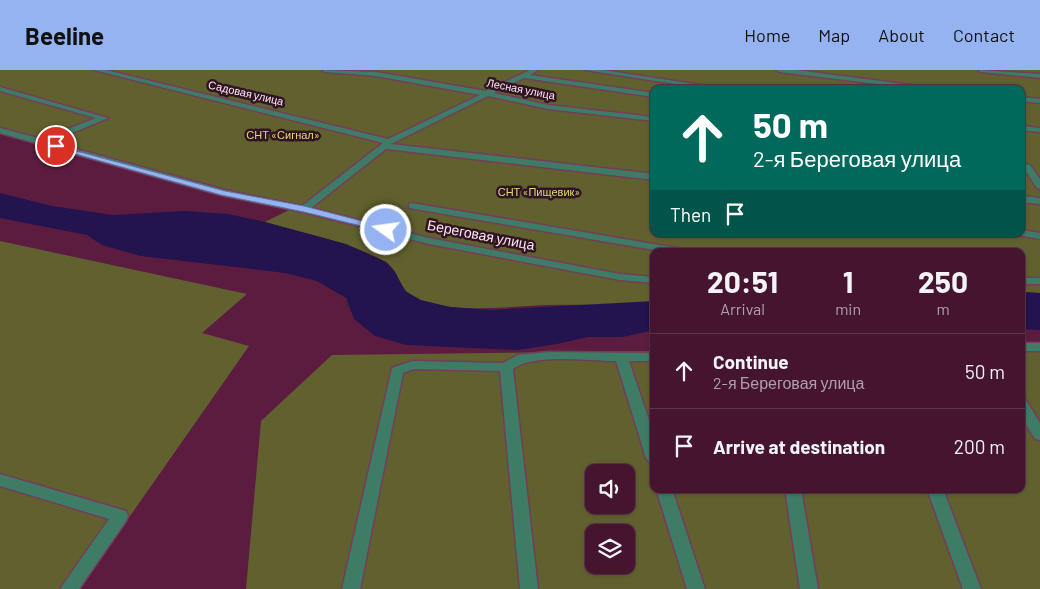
<!DOCTYPE html>
<html lang="en">
<head>
<meta charset="utf-8">
<style>
  :root { --surface:#451530; --page:#4f223c; --text:#f1f3f6; --muted:#b09fab; --line:#5d344c; --accent:#95b2f1 }
  body { margin:0; font-family:Barlow,sans-serif; background:var(--page); color:var(--text); height:100vh; display:flex; flex-direction:column; font-size:19px; white-space:nowrap }
  * { box-sizing:border-box; margin:0 }
  p { font-size:16px; color:var(--muted) }
  .icon { flex:none; width:28px; height:28px; fill:none; stroke:currentColor; stroke-width:2; stroke-linecap:round; stroke-linejoin:round }
  .map { position:relative; flex:1; overflow:hidden }
  .panel { position:absolute; left:650px; top:178px; width:375px; height:245px; display:flex; flex-direction:column; background:var(--surface); border-radius:10px; box-shadow:0 1px 4px #0004,0 0 0 1px var(--line) }
  .panel>* { flex:none }
  .top-card { position:absolute; left:650px; top:15px; width:375px; height:152px; border-radius:10px; box-shadow:0 1px 4px #0004,0 0 0 1px var(--line); background:#00695c; color:#fff; overflow:hidden }
  .tools { position:absolute; left:585px; top:394px; display:grid; gap:10px }
  .tools a { display:grid; place-items:center; width:50px; height:50px; border-radius:10px; background:var(--surface); box-shadow:0 1px 4px #0004,0 0 0 1px var(--line); font-size:25px }
  .pin { position:absolute; display:grid; place-items:center; width:42px; height:42px; color:#fff; margin:-21px; border:2px solid #fff; border-radius:50%; box-shadow:0 1px 5px #0007 }
  .me { position:absolute; width:55px; margin:-28px; rotate:284deg; stroke-linejoin:round; filter:drop-shadow(0 0 4px #0008) }
  .turn { display:flex; align-items:center; gap:18px; height:105px; padding:0 20px; font-size:22px }
  .turn .icon { width:65px; height:65px; stroke-width:2.5 }
  .turn b { display:block; font-size:35px; line-height:42px }
  .then { display:flex; align-items:center; height:48px; padding:0 20px; background:#0003; gap:10px; font-size:19px }
  .eta { display:flex; justify-content:space-evenly; align-items:center; height:85px; text-align:center }
  .eta b { font-size:30px; font-weight:700; line-height:35px }
  ul { padding:0; list-style:none }
  li { display:flex; align-items:center; gap:15px; height:75px; padding:0 20px; border-top:1px solid var(--line) }
  li div { flex:1 }
  li b { display:block; font-size:19px }
  li em { font-style:normal }
  header { display:flex; align-items:center; gap:30px; box-sizing:border-box; height:70px; padding:0 25px; background:var(--accent); color:#111 }
  header strong { font-size:24px }
  nav { display:flex; gap:28px; margin-inline-start:auto; font-size:18px }
  .map>svg:first-child { display:block }
</style>
</head>
<body>
<header>
<strong>Beeline</strong>
<nav><a>Home</a><a>Map</a><a>About</a><a>Contact</a></nav>
</header>
<div class="map">
<svg width="1040" height="519" viewBox="0 0 1040 519">
  <rect width="100%" height="100%" fill="#5c1c40"/>
  <path fill="#61612f" fill-rule="evenodd" d="M0,0H1040V223L1021,222V181H654V231C622,237 583,234 551,235C507,236 465,244 422,231C397,223 401,200 384,191C347,171 305,164 265,152L299,135L267,130L48,72L0,57ZM654,19H1021V164H654Z
    M0,171L247,224L202,263L249,276L79,519H0Z
    M1040,273V519H246L261,351L332,285L654,281V419H1021V274ZM594,402H626V435H594ZM594,462H626V495H594Z"/>
  <path fill="#23134f" d="M0,123L52,136L113,145L185,141L228,144L265,152L346,174L386,192L395,202L405,221L421,230L450,237L491,240L654,231V260L623,267H588L557,274L518,280L406,275L375,266L354,249L346,228L317,211L285,203L141,186L102,175L87,165L0,148Z
    M1021,222L1040,223V260L1021,259Z"/>
  <g fill="none" stroke-linecap="round" stroke-linejoin="round">
    <g stroke="#763c5c" stroke-width="3">
      <path id="minor" d="M94,0H106L388,69L480,25L376,6L325,2L322,0L376,2L486,21L530,0H538L530,5L654,23V27L524,8L494,23L548,35L654,47V51L548,39L488,26L391,74L654,104V110L386,79L311,138L429,168L620,204L654,207V213L620,210L429,174L303,142L221,125L0,63V58L42,69L96,48L0,21V17L108,48L51,72L225,120L302,136L383,73Z
        M585,0H603L727,19H707Z
        M776,0H796L942,19H919L779,2Z
        M978,0L1040,4V8L981,2Z
        M1021,27L1040,29V33L1021,31Z
        M1021,56L1040,58V62L1021,60Z
        M1027,94L1030,95L1040,109V119L1037,118L1023,97Z
        M1021,126L1040,128V134L1021,132Z
        M412,133L677,178L682,181H660L409,138V134Z
        M1021,160L1040,163V169L1017,165L1016,164H1021Z
        M1021,208H1040V214H1021Z
        M1021,273H1040V281H1021Z
        M548,282L654,283V291H629L654,365V394L649,392L646,388L616,291C588,291 535,283 513,299L538,519H520L500,301L414,299L403,303L360,519H342L392,298L412,291L503,293L518,285Z
        M1021,328L1026,330L1040,353V370L1035,369L1021,346Z
        M0,404L126,441L128,446L126,451L79,519H60L109,449L0,416Z
        M656,419H672L705,519H687Z
        M785,419H801L818,519H800Z
        M927,419H943L981,519H963Z"/>
    </g>
    <use href="#minor" fill="#3e7c66" fill-rule="evenodd"/>
  </g>
  <path fill="#95b2f1" stroke="#61749d" d="M54,75L225,121L304,136L389,158L390,160L386,162L304,142L221,125L54,78Z"/>
  <g text-anchor="middle" stroke-width="5" stroke-linejoin="round" paint-order="stroke">
    <g font-size="11" fill="#ffe6f1" stroke="#301423">
      <text transform="translate(521 19) rotate(11)" y="4">Лесная улица</text>
      <text transform="translate(246 23) rotate(13)" y="4">Садовая улица</text>
    </g>
    <g font-size="11" fill="#dcdb6d" stroke="#301423">
      <text x="283" y="69">СНТ «Сигнал»</text>
      <text x="539" y="126">СНТ «Пищевик»</text>
    </g>
    <g font-size="14" fill="#ffe6f1" stroke="#301423">
      <text transform="translate(481 165) rotate(11)" y="5">Береговая улица</text>
    </g>
  </g>
</svg>
<div class="tools">
<a><svg class="icon" aria-label="sound" viewBox="0 0 24 24"><path d="M4 9h4l5-4v14l-5-4H4zM17 9q2 3 0 6"/></svg></a>
<a><svg class="icon" aria-label="layers" viewBox="0 0 24 24"><path d="M12 4l9 5-9 5-9-5zM3 14l9 5 9-5"/></svg></a>
</div>
<div class="pin" style="left:56px;top:76px;background:#d93025"><svg class="icon" aria-label="arrive" viewBox="0 0 24 24"><path d="M6 21V4h12l-3 4 3 4H6"/></svg></div>
<svg class="me" style="left:386px;top:160px" viewBox="-20 -20 40 40"><circle r="17" fill="#95b2f1" stroke="#fff" stroke-width="3"/><path d="M0-11L8 9 0 5-8 9z" fill="#fff"/></svg>
<div class="top-card">
<div class="turn"><svg class="icon" aria-label="ahead" viewBox="0 0 24 24"><path d="M12 20V5M6 11l6-6 6 6"/></svg><div><b>50 m</b>2-я Береговая улица</div></div>
<div class="then">Then<svg class="icon" aria-label="arrive" viewBox="0 0 24 24"><path d="M6 21V4h12l-3 4 3 4H6"/></svg></div>
</div>
<section class="panel">
<div class="eta">
<div><b>20:51</b><p>Arrival</p></div>
<div><b>1</b><p>min</p></div>
<div><b>250</b><p>m</p></div>
</div>
<ul>
<li><svg class="icon" aria-label="ahead" viewBox="0 0 24 24"><path d="M12 20V5M6 11l6-6 6 6"/></svg><div><b>Continue</b><p>2-я Береговая улица</p></div><em>50 m</em></li>
<li><svg class="icon" aria-label="arrive" viewBox="0 0 24 24"><path d="M6 21V4h12l-3 4 3 4H6"/></svg><div><b>Arrive at destination</b></div><em>200 m</em></li>
</ul>
</section>
</div>
</body>
</html>
